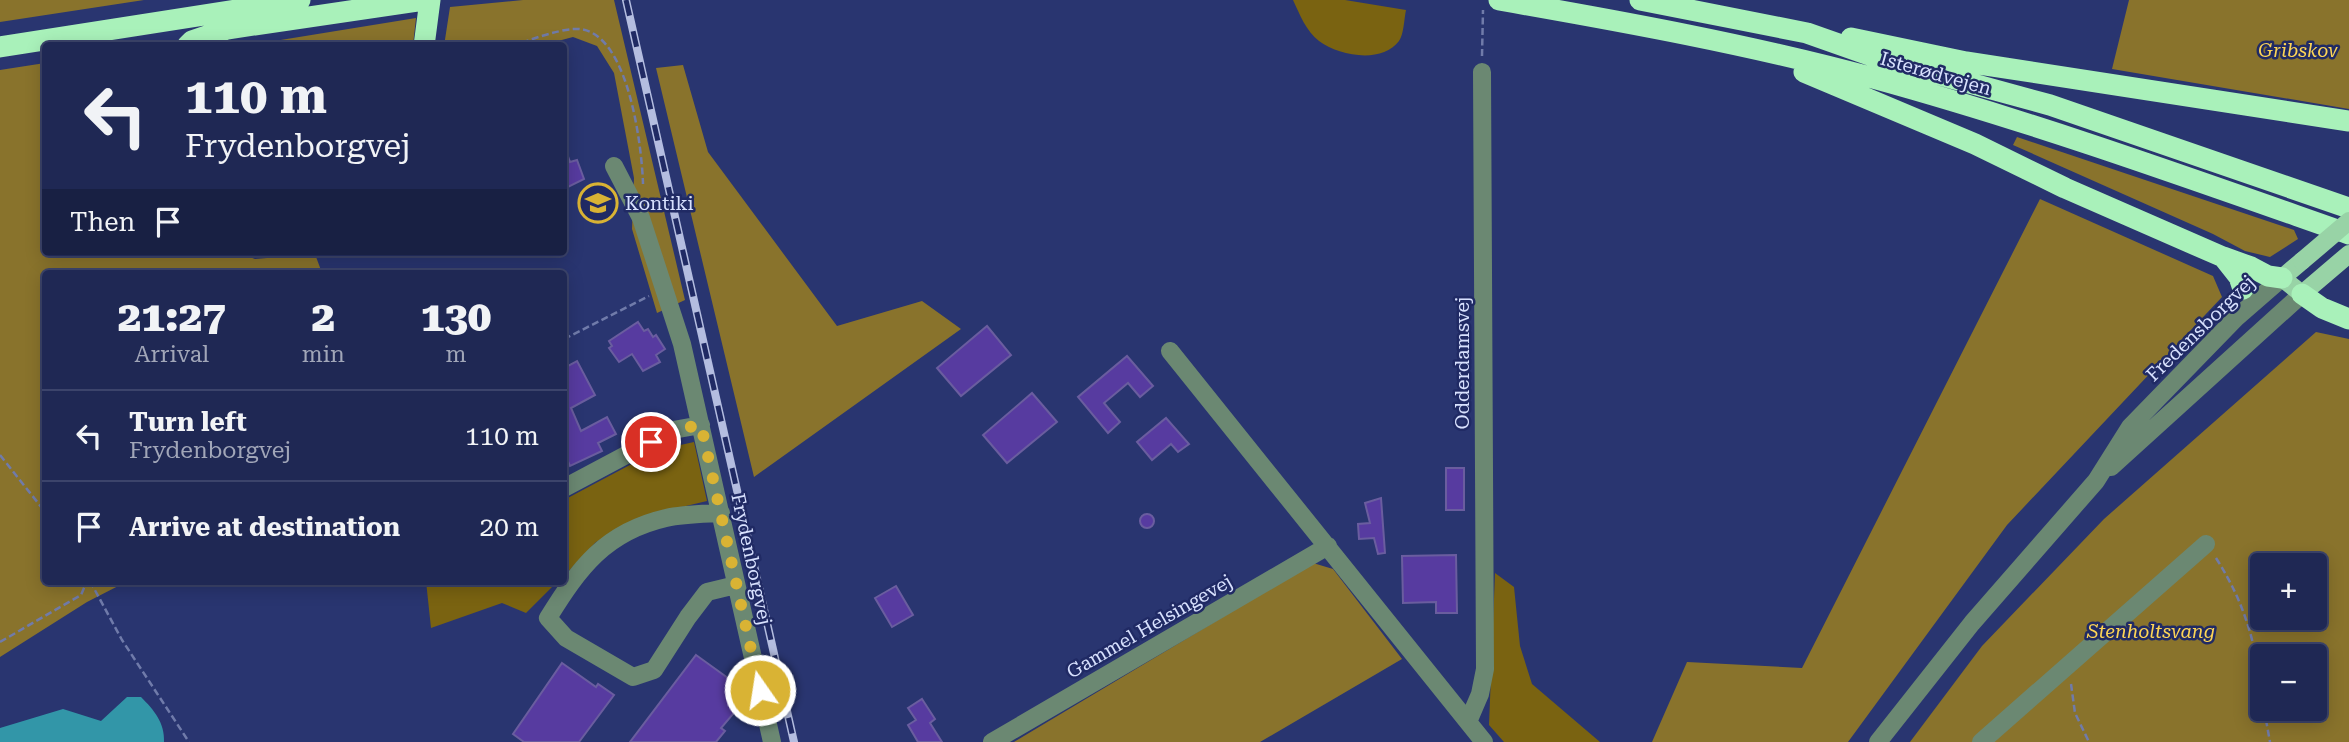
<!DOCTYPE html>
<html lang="en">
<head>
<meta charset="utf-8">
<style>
  :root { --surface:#1f2854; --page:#27305a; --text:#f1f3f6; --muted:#a1a6b8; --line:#3c446b }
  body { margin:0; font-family:"Roboto Serif",serif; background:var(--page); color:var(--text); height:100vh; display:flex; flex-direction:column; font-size:26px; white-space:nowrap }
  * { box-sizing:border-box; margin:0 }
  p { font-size:23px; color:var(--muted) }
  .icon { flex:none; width:38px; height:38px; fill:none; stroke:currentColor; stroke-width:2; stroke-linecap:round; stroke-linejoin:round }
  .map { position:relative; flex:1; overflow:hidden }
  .details { position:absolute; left:42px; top:270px; width:525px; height:315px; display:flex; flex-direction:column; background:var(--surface); border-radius:7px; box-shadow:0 4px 18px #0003,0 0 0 2px var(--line) }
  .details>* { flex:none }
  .top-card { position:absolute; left:42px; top:42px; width:525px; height:214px; border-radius:7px; box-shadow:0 4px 18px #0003,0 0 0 2px var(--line); background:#1f2854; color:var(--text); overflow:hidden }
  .controls { position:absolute; left:2250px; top:553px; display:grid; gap:14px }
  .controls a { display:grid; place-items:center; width:77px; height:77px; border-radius:7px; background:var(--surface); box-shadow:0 4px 18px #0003,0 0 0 2px var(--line); font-size:35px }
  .pin { position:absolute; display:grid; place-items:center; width:60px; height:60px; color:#fff; margin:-30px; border:4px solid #fff; border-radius:50%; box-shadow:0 2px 7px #0007 }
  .me { position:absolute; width:77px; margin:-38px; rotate:347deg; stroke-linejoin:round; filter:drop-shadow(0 0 5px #0008) }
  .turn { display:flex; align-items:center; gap:24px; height:147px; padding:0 28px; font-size:32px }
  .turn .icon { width:91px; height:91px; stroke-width:2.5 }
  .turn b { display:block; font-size:49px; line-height:60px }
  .then { display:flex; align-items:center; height:66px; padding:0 28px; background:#0003; gap:14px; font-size:26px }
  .eta { display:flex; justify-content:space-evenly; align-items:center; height:119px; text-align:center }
  .eta b { font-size:42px; font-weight:800; line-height:49px }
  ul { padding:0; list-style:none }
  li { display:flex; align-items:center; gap:21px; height:91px; padding:0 28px; border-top:2px solid var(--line) }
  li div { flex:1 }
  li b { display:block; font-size:26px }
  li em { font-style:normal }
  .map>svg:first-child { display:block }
</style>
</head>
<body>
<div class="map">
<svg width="2349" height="742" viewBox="0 0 2349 742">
  <rect width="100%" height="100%" fill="#293570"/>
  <path fill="#7a6311" d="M1293,0H1345L1406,10C1404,19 1404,34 1399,41C1382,64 1339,56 1319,41C1306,31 1300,15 1293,0Z
    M694,442L707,501L652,514L596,542L564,576V500L658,450Z
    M1495,573L1514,587L1520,646L1532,684L1600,742H1504L1489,725Z
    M426,581H558L526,613L502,603L431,628Z"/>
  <path fill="#89732c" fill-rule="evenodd" d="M0,0H144L0,22Z
    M523,0H614L685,300L657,313L632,229L634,178L614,73L597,46L573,37L543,45L444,46L450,7Z
    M2129,0H2349V109L2112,69Z
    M416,18L413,45H252L256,44Z
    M45,63L46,252H236L255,259L315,254L322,273H46V581H128L87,602L0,657V70Z
    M683,65L708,152L837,326L922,301L961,329L754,477L656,68Z
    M2017,137L2294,230L2298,239L2270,257L2245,251L2213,234L2013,145Z
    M2040,199L2213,276L2222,297L2007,525L1848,742H1652L1687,662L1802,668Z
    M2316,332L2349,339V742H1910L1982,646L2104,519ZM2263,565H2315V618H2263ZM2263,656H2315V709H2263Z
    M1313,563L1333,569L1402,659L1260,742H1014Z"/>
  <path fill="#3296a8" d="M127,697H141C154,710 165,723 164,742H0V728L63,709L101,721Z"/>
  <path fill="#573ba0" stroke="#6a5d9f" stroke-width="2" d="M564,148H565L570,162L577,160L584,179L564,189Z
    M638,322L644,331L648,329L653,337L656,335L665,349L656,355L660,362L643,371L632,354L619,362L609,348L612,346L609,341Z
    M987,326L1011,355L961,396L937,368Z
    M1127,356L1153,386L1140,397L1128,383L1104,403L1120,422L1108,433L1078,397Z
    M577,361L595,395L571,408L581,431L607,417L616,434L598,443L602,451L570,466L564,452V368Z
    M1032,393L1057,422L1007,463L983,435Z
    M1166,418L1189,444L1178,452L1171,444L1152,460L1137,442Z
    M1446,468H1464V510H1446Z
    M1381,498L1385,553L1378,554L1374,538L1359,539L1358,524L1370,523L1365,503Z
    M1140 521a7 7 0 1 1 14 0a7 7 0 1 1-14 0Z
    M1456,555L1457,613H1436V602L1403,603L1402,556Z
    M896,586L913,615L892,627L875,598Z
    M696,655L750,694L721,728L725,731L716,742H630Z
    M562,663L596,687L598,684L614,695L579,742H524L513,734Z
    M922,699L935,719L930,723L942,742H918L908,725L916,720L908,708Z"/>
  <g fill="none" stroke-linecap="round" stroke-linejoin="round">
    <path stroke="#707baa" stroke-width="2.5" stroke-dasharray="7 3.5" stroke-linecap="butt" d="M512,46C530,40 556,30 574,29C628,25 642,147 643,184
      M1482,56L1483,10
      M564,339L649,296
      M0,455L46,513
      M2216,558C2246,605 2255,643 2263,697
      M90,581L122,640L189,742
      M0,642L81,595L87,581
      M2071,684L2075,713L2089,742
      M2264,709L2270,742"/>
    <path stroke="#6b8872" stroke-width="18" d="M614,166L641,218L682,344L772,742
      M1170,351L1484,742
      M2111,467L2302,294
      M564,488L673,430L701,425
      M721,513C703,514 684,514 666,518C605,532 579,568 548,618L566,638L633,677L654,670L688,617L707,592L736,585
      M1468,722L1480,694L1485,669L1482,72
      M992,742L1328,546
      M1878,742L1972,623L2096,481L2130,427L2236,318L2282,278
      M1981,742L2206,544"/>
    <path stroke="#98d3a6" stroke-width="18" d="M2302,261L2282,278L2302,294L2349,254"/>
    <path stroke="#a9f1ba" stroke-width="21" d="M1499,0C1625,22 1752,45 1877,79C2037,123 2192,179 2349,234
      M1640,0L1807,33L1878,58L2050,105L2349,208
      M1851,38L1966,62L2349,121
      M187,46L192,41L227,29L424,0
      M424,46L430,0
      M0,47L300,0
      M1804,72L1975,144L2065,188L2223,257L2251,267L2268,276L2282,278
      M2224,258L2239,277L2243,289
      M2302,294L2322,308L2349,319"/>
    <g stroke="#b4bde0" stroke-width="8">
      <path id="rail" d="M626,0L794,742"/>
    </g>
    <use href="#rail" stroke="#202a64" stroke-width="5" stroke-dasharray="16" stroke-linecap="butt"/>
    <path stroke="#98d3a6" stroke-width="18" d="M2302,261L2349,221"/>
  </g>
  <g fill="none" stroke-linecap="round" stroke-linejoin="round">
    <path stroke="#d9b334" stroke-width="12" stroke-dasharray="0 21.6" d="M651,442L673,430L701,425L760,690"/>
  </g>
  <defs>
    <g id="school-ring" transform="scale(2.0125)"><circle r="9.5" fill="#202a64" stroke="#d9b334" stroke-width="1.5"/><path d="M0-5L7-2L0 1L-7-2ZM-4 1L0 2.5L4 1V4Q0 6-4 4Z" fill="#d9b334"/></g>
  </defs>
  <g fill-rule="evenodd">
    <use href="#school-ring" x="598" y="203"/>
  </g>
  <g text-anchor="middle" stroke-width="5" stroke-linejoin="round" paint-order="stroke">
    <g font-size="19" font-style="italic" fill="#fdd556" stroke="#202a64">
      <text x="2298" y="57">Gribskov</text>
      <text x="2151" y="638">Stenholtsvang</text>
    </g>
    <g font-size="19" fill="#d8e1fe" stroke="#202a64">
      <text transform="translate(1936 73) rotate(16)" y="7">Isterødvejen</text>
      <text transform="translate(2200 328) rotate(-44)" y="7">Fredensborgvej</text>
      <text transform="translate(1462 363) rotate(-90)" y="7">Odderdamsvej</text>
      <text transform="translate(752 559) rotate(78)" y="7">Frydenborgvej</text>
      <text transform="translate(1149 626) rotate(-30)" y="7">Gammel Helsingevej</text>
    </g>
    <g font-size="19" fill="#d8e1fe" stroke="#202a64" text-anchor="start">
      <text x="625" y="210">Kontiki</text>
    </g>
  </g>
</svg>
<div class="controls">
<a>+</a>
<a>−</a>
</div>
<div class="pin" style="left:651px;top:442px;background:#d93025"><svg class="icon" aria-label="arrive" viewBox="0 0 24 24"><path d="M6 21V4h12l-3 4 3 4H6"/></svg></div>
<svg class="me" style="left:760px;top:690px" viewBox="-20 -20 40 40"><circle r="17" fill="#d9b334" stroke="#fff" stroke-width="3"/><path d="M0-11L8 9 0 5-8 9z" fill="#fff"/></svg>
<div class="top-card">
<div class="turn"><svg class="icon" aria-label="left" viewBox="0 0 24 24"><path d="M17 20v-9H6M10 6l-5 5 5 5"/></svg><div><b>110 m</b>Frydenborgvej</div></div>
<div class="then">Then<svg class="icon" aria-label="arrive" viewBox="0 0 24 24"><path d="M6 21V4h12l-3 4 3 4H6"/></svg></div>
</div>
<section class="details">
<div class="eta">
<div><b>21:27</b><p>Arrival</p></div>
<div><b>2</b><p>min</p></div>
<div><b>130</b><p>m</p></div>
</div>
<ul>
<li><svg class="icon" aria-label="left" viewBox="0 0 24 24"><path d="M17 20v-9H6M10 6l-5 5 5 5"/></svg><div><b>Turn left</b><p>Frydenborgvej</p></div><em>110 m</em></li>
<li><svg class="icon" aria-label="arrive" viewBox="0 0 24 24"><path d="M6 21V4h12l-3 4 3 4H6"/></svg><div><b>Arrive at destination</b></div><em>20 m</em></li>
</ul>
</section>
</div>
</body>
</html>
